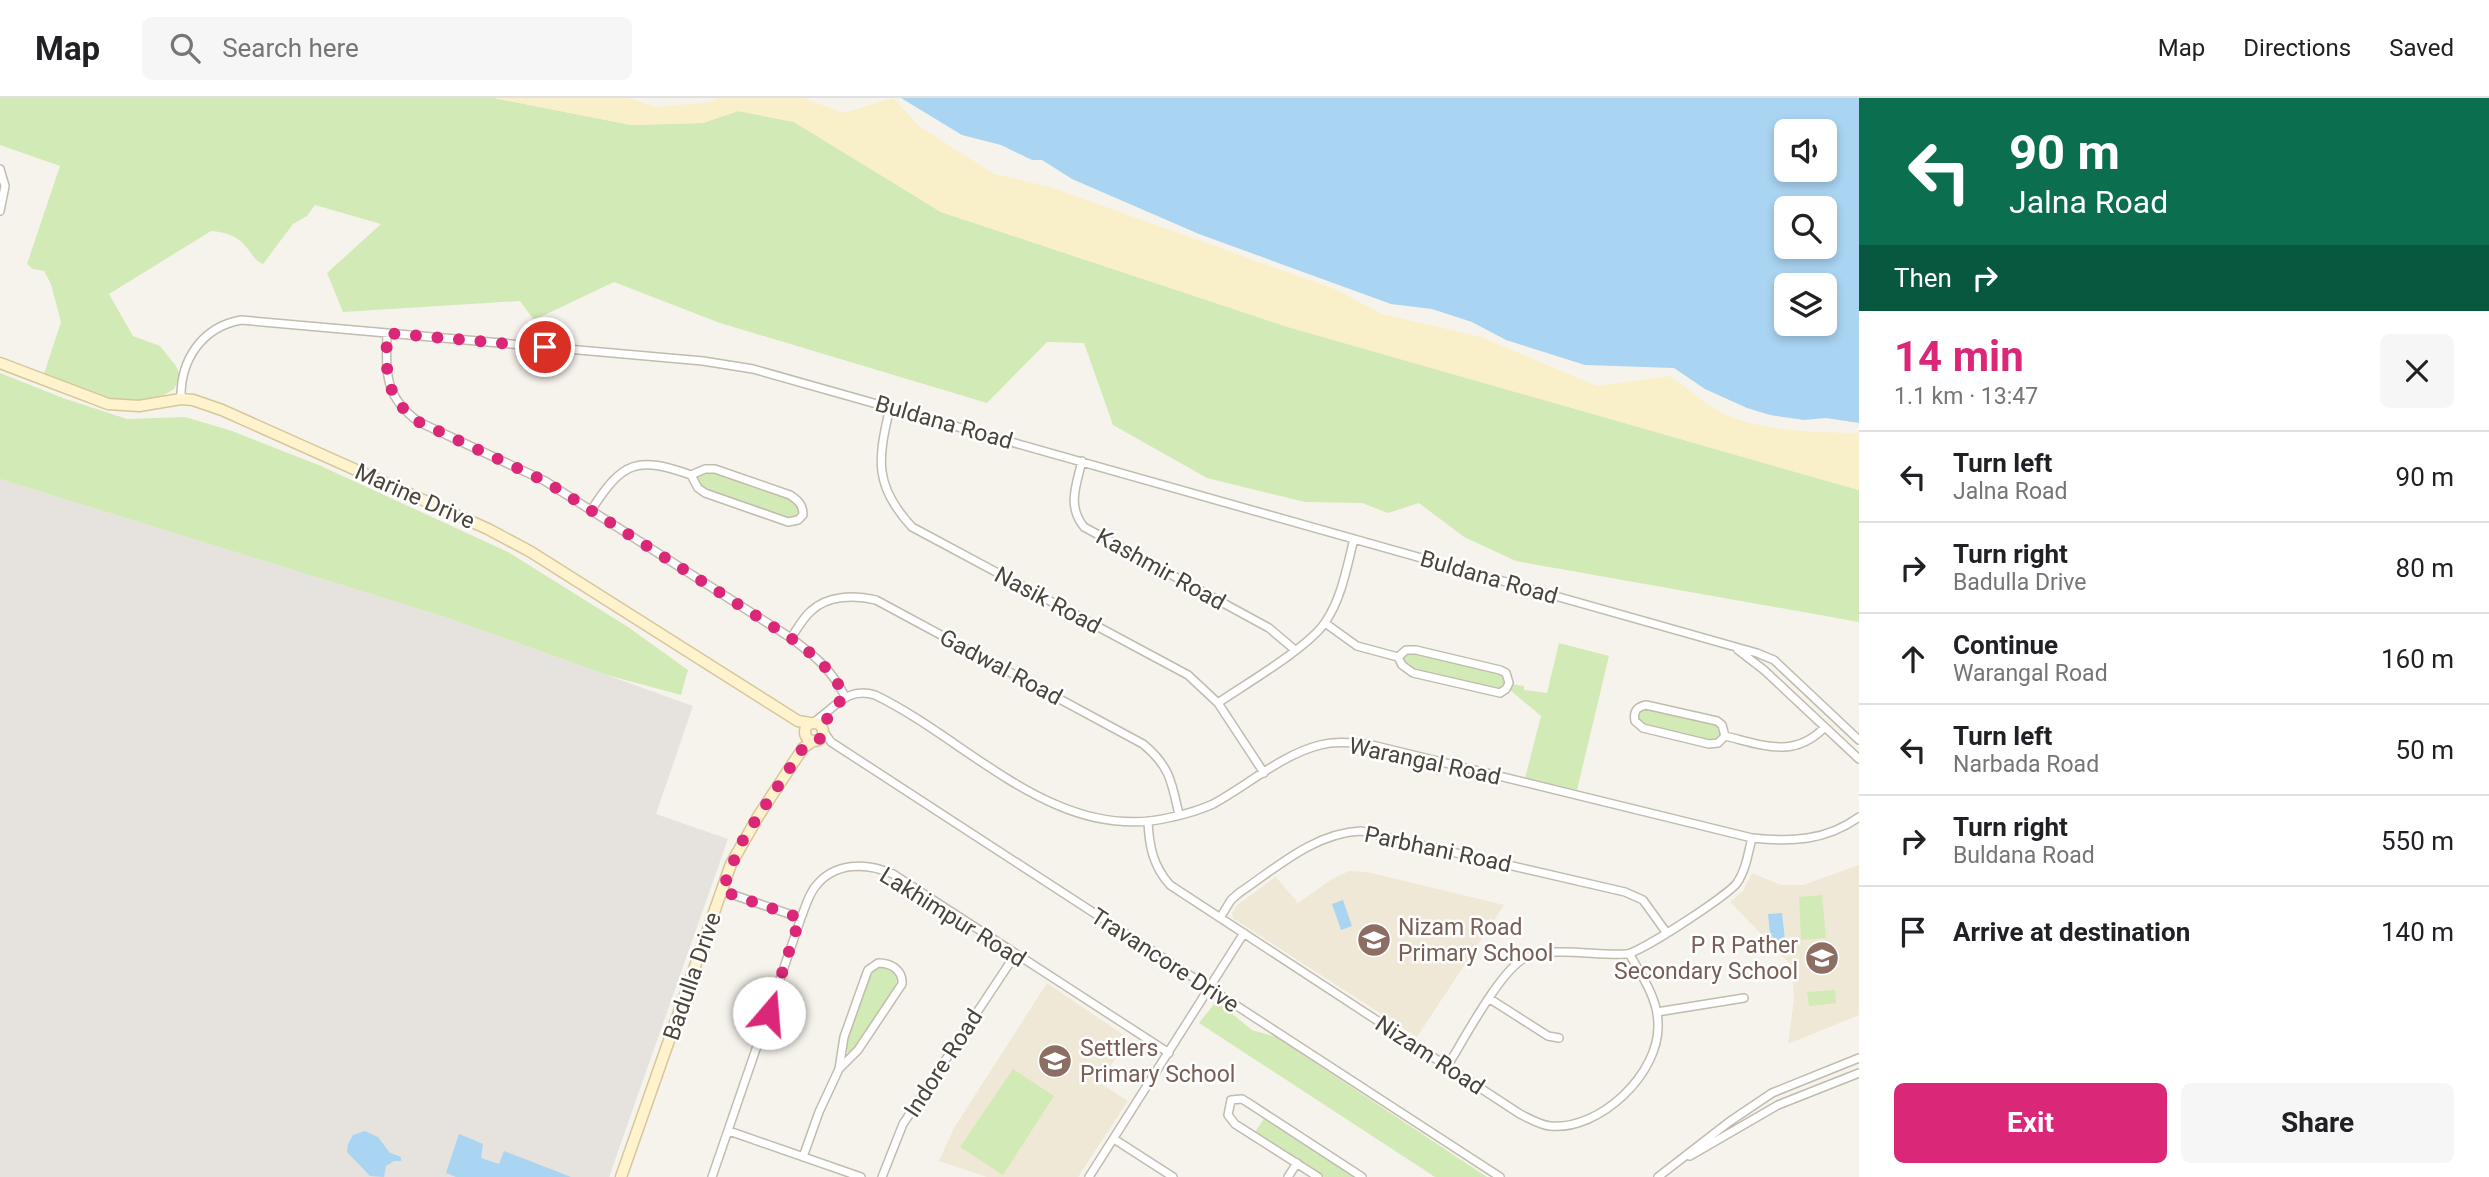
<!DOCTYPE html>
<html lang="en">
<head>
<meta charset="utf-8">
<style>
  :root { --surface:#fff; --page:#f6f6f6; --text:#202124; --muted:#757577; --line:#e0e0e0; --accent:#db2777 }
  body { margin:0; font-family:Roboto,sans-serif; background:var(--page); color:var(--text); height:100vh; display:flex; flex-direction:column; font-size:26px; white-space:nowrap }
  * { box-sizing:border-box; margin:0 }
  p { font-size:23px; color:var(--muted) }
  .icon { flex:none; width:38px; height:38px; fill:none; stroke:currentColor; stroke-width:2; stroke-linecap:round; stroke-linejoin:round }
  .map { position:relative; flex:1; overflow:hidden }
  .panel { display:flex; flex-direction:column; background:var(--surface); width:630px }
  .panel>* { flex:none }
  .top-card { background:#0b6e4f; color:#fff; overflow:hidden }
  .tools { position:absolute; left:1774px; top:21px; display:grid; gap:14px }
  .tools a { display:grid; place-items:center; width:63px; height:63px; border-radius:10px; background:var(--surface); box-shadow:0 4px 10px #0003; font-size:35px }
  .pin { position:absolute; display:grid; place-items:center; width:60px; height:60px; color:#fff; margin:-30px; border:4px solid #fff; border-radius:50%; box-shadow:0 2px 7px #0007 }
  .me { position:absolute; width:77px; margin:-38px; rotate:18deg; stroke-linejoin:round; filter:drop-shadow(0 0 5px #0008) }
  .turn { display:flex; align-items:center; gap:24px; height:147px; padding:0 35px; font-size:32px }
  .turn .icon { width:91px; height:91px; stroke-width:2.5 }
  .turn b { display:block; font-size:49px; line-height:60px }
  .then { display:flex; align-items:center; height:66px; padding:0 35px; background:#0003; gap:14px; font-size:26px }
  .round { display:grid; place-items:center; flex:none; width:74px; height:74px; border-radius:10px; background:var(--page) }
  .head { display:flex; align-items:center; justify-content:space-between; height:119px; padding:0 35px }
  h1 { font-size:42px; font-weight:700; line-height:52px; color:var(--accent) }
  .cta { display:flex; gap:14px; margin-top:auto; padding:14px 35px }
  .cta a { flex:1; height:80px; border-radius:10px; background:var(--accent); color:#fff; font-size:28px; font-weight:700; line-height:80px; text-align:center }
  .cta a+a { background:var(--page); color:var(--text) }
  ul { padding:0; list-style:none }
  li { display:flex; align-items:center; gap:21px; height:91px; padding:0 35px; border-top:2px solid var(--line) }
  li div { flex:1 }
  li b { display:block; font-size:26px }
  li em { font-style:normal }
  header { display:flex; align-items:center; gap:42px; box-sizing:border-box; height:98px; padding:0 35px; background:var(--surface); border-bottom:2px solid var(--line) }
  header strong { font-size:33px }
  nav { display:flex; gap:38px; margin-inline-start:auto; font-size:24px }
  .search { width:490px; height:63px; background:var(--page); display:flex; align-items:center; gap:18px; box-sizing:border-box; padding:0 24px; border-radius:10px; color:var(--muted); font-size:26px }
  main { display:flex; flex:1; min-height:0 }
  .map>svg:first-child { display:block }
</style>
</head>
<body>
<header>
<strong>Map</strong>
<div class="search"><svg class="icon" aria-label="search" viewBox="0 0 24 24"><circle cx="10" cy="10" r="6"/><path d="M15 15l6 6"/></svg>Search here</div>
<nav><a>Map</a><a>Directions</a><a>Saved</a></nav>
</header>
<main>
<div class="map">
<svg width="1859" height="1079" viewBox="0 0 1859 1079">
  <rect width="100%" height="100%" fill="#f6f3ec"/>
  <path fill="#e6e2dd" d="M0,381L445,519L693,608L656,716L728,741L609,1079H0Z"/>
  <path fill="#efe8d6" d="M1859,767V917L1788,946L1794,901L1792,868L1730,804L1743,793L1752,775L1781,787H1803Z
    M1349,773L1367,774L1504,807L1417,939L1234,821L1232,815L1237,807L1276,779L1298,805L1332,781Z
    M1047,885L1128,940L1100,985L1128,1003L1078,1079H987L939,1063L954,1030Z"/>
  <path fill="#d2eab5" d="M0,0H494L631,27L703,25L738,13L794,24L941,114L1288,229L1859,392V524L1516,463L1464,439L1419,405L1388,415L1362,405L1305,404L1207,380L1113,327L1084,245L1047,244L987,305L720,225L614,184L534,222L520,203L343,214L327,175L381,126L315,107L307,118L293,126L263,166C254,162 253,157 247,150C238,138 226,134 211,133L109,196L133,238L160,248L176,268L180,278L174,291L169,294L162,298L126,304L104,300L44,276L61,224L51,186L44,173L33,171L27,166L60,68L0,47Z
    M0,275L63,300L127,321L185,319L232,333L321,368L508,454L628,529L688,572L681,597L607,577L445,519L0,381Z
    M710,372L798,404L800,418L790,422L703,391L697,385L698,377Z
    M1559,545L1609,558L1577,692L1525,680L1541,618L1510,592L1512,586L1524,588V592L1547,595Z
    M1411,554L1504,576L1507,588L1499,592L1418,573L1410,570L1404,564L1405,556Z
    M1643,609L1715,625L1719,628L1721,638L1713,644L1640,626L1636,617Z
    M1822,797L1826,840L1801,842L1799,799Z
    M878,868C891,868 899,876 896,889L853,953L847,955L846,945L871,874Z
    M1835,892L1836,905L1809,908L1807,894Z
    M1219,905L1252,932L1276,939L1487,1079H1435L1199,925L1214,906Z
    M1013,971L1054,998L1003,1077L960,1049Z
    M1265,1019L1358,1079H1324L1255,1034Z"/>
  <path fill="#f9efc9" d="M494,0H628L655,9L713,4L717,0H803L844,15L893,0L919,28L994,76L1050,89L1337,192L1382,216L1481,239L1597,288L1670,278C1690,292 1711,312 1734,320C1772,334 1819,334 1859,335V392L1288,229L941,114L794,24L738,13L703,25L631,27Z"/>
  <path fill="#a9d4f2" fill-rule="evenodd" d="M901,0H1859V325L1826,320L1804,322L1770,317L1747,310L1705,291L1674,270L1585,267L1506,242L1472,224L1432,211L1391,206L1199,136L1072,81L1042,62H1032L1001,47L962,37ZM1787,33H1825V72H1787ZM1787,110H1825V149H1787ZM1787,187H1825V226H1787Z
    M1343,802L1352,828L1341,832L1332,806Z
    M1782,815L1785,842L1771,844L1768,816Z
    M365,1033L378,1039L390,1055L401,1059V1063H394L386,1068L384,1079L370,1078L347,1054L348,1046L353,1037Z
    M459,1036L483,1046L481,1060L499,1066L504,1053L571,1079H456L446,1075Z"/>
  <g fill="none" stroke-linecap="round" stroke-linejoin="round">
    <g stroke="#c2bbae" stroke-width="10">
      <path id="street" d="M0,71L5,88L0,113
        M387,235C386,275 384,299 419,324L545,383L791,540C816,559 830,570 845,598
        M181,301C180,262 202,229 241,222L703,263L753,271L1757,555L1774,562L1859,642
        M890,309C878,361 873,387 912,429L1188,577L1218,605L1264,675
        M1082,363C1076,388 1067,408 1084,429L1269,530L1295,552
        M592,411C623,363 637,358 691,377L705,371H715L790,397C799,403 803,407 803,417L798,422L788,424L705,395L698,390L691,377
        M1325,525L1357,548L1398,559L1402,567L1413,575L1500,595L1506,591L1509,585L1506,575L1500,572L1416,552H1406L1398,559
        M791,540C797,531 803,520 811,513C828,497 855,497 876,502L1143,646C1170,668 1172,685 1179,717
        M1738,552L1764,572L1859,661
        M1218,605C1244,587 1311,548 1326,523C1342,499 1347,468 1354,441
        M1646,607L1717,623L1722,627L1725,638L1718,645L1709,646L1643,630L1635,623C1633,613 1637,609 1646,607Z
        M814,624C835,610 847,588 875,597C969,642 1057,748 1172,719C1186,716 1200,712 1213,706C1248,687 1281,657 1320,647C1336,643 1352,645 1368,646L1752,740C1791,744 1826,743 1859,719
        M824,634L831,644L1500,1079
        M1725,638C1763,647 1793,661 1824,630
        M1148,723C1149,748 1153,768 1170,787L1520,1016C1530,1021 1540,1027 1550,1028C1600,1033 1660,975 1658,926C1658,901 1642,878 1630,857
        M722,793L801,820
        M1220,820L1231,802L1239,795C1276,770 1314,735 1361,733L1625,794L1643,802L1666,834
        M878,865C891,865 903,872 902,886L858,952L839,971L844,939L865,880L868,872Z
        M1490,901L1548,938L1559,940
        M1657,914L1744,900
        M1448,967C1463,943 1501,871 1525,860C1553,848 1596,858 1626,856C1639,856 1728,797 1737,785C1746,772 1748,755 1752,740
        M729,1033L861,1079
        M1114,1041L1173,1079
        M1690,1058L1778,1007L1859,975
        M803,1059L819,1014L839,971
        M712,1079L801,820C805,810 808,798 815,789C834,764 866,764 893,776L1169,955
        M882,1079L903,1026L1015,857
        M1089,1079L1244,835
        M1288,1079L1297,1065
        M1318,1079L1235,1026L1228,1017L1231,1002L1242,1001L1247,1004L1362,1079
        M1658,1079L1729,1024L1772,995L1859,960"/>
    </g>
    <g stroke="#d6c79b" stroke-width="13">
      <path id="secondary" d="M0,265L108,306L139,308L181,301L193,302L222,312L488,431L531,454L798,623L810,625
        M805 634a9 9 0 1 1 18 0a9 9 0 1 1-18 0Z
        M621,1079L731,766L759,717L803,650L813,643"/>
    </g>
    <use href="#street" stroke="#fff" stroke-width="7"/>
    <use href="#secondary" stroke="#fff3cd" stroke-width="10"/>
  </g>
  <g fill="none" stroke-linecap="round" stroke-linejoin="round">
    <path stroke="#db2777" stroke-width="12" stroke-dasharray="0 21.6" d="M545,249L387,235C386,275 384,299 419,324L545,383L791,540C816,559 830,570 845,598L829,615L821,640L803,650L759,717L740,747L722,793L800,820L769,915"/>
  </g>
  <defs>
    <g id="school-disc" transform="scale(1.75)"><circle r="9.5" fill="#8d6e63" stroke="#fff"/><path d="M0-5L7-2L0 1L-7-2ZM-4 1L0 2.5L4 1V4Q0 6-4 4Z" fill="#fff"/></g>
  </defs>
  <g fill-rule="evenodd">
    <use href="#school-disc" x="1374" y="842"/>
    <use href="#school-disc" x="1822" y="860"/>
    <use href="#school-disc" x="1055" y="963"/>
  </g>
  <g text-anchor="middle" stroke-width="5" stroke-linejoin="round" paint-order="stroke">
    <g font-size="23" fill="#4b4439" stroke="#fff">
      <text transform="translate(944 324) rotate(16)" y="8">Buldana Road</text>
      <text transform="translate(415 398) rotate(24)" y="8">Marine Drive</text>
      <text transform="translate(1161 471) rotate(29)" y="8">Kashmir Road</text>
      <text transform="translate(1489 479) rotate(16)" y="8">Buldana Road</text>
      <text transform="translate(1048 502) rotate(28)" y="8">Nasik Road</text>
      <text transform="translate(1001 569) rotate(28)" y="8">Gadwal Road</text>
      <text transform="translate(1425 663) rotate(12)" y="8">Warangal Road</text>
      <text transform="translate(1438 751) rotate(12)" y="8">Parbhani Road</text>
      <text transform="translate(953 819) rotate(32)" y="8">Lakhimpur Road</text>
      <text transform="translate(1165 862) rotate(33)" y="8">Travancore Drive</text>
      <text transform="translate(692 878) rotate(-71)" y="8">Badulla Drive</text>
      <text transform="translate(1430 957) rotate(33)" y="8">Nizam Road</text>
      <text transform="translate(943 965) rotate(-57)" y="8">Indore Road</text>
    </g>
    <g font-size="23" fill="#785e54" stroke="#fff" text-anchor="start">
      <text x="1398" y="837">Nizam Road<tspan x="1398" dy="26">Primary School</tspan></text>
      <text x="1798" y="855" text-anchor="end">P R Pather<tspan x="1798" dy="26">Secondary School</tspan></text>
      <text x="1080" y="958">Settlers<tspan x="1080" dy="26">Primary School</tspan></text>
    </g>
  </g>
</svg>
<div class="tools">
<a><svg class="icon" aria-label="sound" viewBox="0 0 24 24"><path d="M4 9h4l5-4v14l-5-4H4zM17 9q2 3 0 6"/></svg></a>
<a><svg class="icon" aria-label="search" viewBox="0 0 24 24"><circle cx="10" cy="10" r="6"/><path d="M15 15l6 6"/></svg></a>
<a><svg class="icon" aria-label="layers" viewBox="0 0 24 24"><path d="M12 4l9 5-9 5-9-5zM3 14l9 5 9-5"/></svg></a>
</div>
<div class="pin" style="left:545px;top:249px;background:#d93025"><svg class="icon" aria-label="arrive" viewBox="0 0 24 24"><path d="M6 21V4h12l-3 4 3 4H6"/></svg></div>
<svg class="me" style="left:769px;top:915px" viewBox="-20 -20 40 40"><circle r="19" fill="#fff"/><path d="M0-13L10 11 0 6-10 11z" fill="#db2777"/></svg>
</div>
<section class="panel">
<div class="top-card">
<div class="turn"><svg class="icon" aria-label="left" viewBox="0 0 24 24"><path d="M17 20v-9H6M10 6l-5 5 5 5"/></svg><div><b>90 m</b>Jalna Road</div></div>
<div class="then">Then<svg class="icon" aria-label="right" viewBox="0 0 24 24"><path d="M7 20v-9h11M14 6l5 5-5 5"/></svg></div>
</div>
<div class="head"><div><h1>14 min</h1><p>1.1 km · 13:47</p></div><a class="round"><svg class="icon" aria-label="close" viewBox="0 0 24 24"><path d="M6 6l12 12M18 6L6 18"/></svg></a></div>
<ul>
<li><svg class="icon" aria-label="left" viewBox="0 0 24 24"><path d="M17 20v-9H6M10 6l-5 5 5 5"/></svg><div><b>Turn left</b><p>Jalna Road</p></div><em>90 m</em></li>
<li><svg class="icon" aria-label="right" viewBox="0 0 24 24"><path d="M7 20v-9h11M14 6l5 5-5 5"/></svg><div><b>Turn right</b><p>Badulla Drive</p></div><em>80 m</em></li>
<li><svg class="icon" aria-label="ahead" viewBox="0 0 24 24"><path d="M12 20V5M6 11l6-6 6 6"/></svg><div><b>Continue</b><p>Warangal Road</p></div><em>160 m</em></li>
<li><svg class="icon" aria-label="left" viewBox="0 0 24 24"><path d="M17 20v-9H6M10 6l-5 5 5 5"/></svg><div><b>Turn left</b><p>Narbada Road</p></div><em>50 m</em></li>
<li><svg class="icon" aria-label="right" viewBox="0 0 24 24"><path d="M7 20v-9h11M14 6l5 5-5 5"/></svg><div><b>Turn right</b><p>Buldana Road</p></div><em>550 m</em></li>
<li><svg class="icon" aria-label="arrive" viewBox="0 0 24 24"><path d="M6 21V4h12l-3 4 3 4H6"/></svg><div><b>Arrive at destination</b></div><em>140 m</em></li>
</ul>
<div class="cta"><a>Exit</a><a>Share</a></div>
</section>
</main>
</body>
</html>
